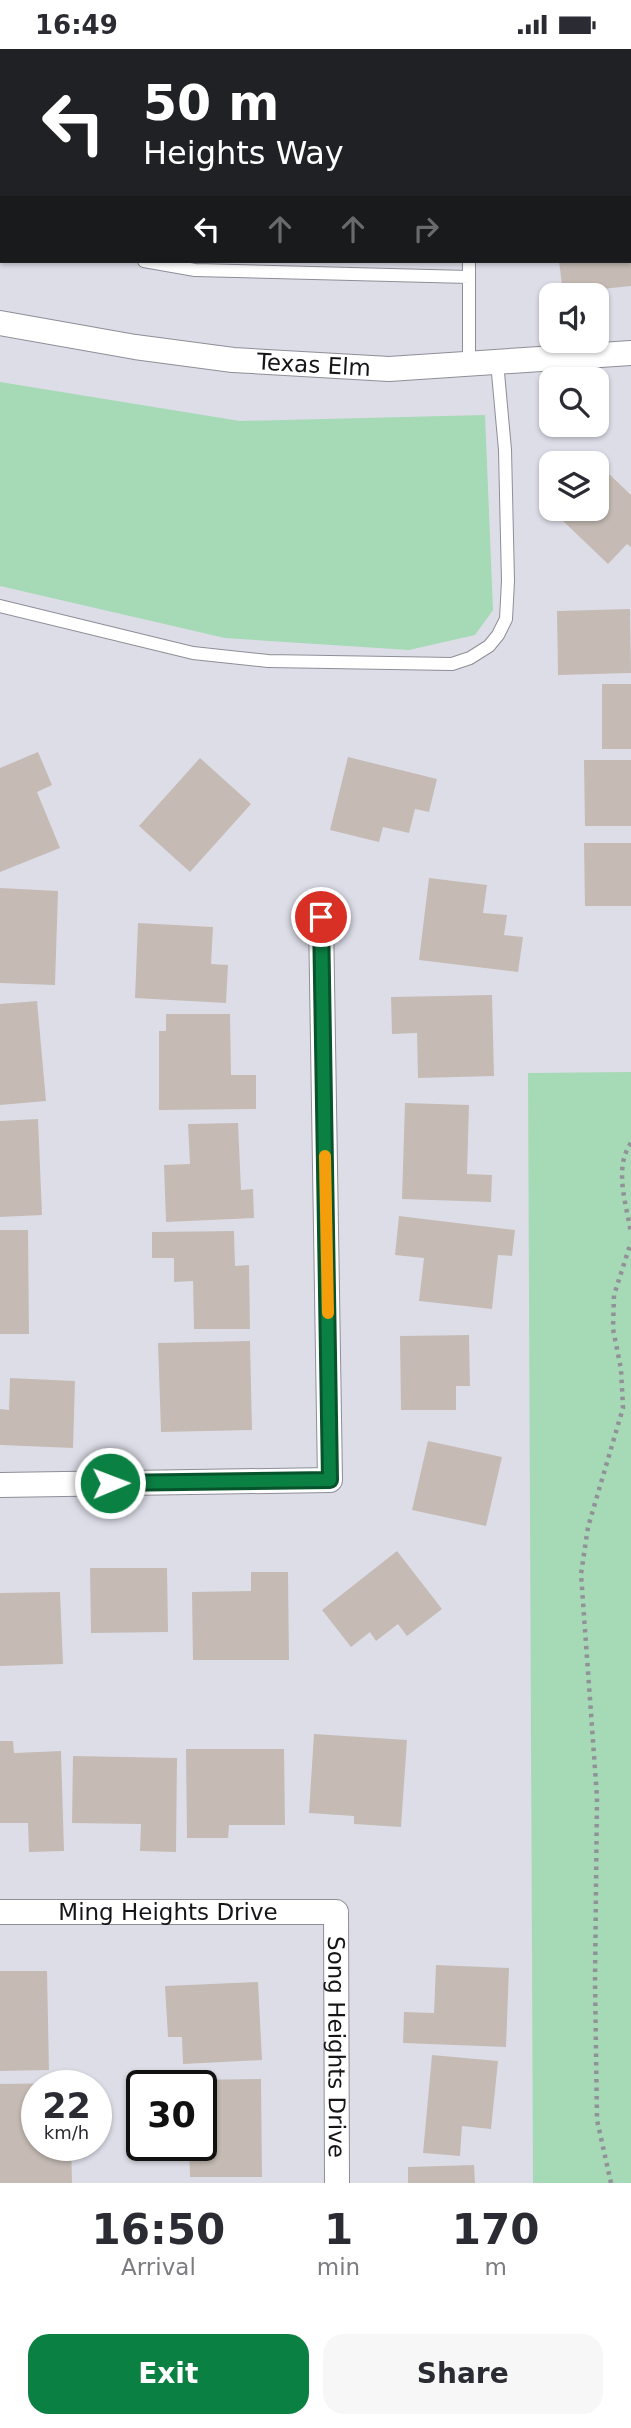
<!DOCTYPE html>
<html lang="en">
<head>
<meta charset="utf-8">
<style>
  :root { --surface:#fff; --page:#f7f7f7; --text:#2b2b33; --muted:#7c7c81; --accent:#0b8043 }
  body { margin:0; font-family:"DejaVu Sans",sans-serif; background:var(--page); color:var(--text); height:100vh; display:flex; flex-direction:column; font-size:26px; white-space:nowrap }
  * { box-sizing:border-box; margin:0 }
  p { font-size:23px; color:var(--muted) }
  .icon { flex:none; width:38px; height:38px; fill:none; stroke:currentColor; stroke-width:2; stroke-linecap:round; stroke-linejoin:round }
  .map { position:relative; height:2134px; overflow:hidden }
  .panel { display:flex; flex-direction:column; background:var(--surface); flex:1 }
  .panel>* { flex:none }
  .hud { position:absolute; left:0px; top:0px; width:632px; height:214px; box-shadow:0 2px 5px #0004; background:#202124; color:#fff; overflow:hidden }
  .controls { position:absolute; left:539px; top:234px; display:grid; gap:14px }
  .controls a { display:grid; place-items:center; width:70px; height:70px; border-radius:14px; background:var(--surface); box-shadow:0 2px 5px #0004; font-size:35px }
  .speed { position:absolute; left:21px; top:2021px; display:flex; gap:14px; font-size:35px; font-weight:700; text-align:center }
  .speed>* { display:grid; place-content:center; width:91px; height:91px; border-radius:50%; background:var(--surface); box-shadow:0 2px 5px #0004; line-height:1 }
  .speed small { font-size:18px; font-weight:400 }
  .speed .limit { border:4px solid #111; border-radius:10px; background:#fff; color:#111 }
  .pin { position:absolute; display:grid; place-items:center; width:60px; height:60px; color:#fff; margin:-30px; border:4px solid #fff; border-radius:50%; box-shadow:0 2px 7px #0007 }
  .me { position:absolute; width:77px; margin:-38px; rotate:89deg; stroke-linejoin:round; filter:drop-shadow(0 0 5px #0008) }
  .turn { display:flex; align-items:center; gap:24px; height:147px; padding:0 28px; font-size:32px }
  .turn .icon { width:91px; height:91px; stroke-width:2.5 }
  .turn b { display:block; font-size:49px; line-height:60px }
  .lanes { display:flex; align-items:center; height:66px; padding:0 28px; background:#0003; justify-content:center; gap:35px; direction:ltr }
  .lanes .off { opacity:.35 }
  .eta { display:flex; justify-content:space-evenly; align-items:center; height:119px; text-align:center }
  .eta b { font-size:42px; font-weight:700; line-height:49px }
  .cta { display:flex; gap:14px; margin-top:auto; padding:14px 28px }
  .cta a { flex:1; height:80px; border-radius:21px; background:var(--accent); color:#fff; font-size:28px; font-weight:700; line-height:80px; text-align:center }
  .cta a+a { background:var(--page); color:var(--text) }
  .status { display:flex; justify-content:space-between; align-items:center; height:49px; padding:0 35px; background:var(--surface); direction:ltr }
  .status svg { height:19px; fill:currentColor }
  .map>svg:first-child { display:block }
</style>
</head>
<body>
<div class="status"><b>16:49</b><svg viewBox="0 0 49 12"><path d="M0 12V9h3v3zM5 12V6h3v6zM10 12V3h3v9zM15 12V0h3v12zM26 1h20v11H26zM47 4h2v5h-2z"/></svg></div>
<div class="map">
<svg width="631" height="2134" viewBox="0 0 631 2134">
  <rect width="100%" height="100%" fill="#dddde8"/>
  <path fill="#a6d9b5" d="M0,333L240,372L485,366L493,561L475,586L409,601L225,589L0,537Z
    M631,1023V2134H533L528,1024Z"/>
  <path fill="#c5bbb4" d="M559,212H631V237L563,244Z
    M609,425L631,446V498L627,495L608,515L563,472L574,460H597V437Z
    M630,560L631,624L558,626L557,562Z
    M602,635H631V700H602Z
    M38,703L52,736L37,743L60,799L0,823V719Z
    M348,708L437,730L429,763L415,760L409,784L383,778L379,793L330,781Z
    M200,709L251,755L190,823L139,777Z
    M584,711H631V777H585Z
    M584,794H631V857H585Z
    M429,829L487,836L483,864L507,866L504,886L523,888L518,923L419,911Z
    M0,839L58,842L55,936L0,934Z
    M138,874L213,878L211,915L228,916L226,954L135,949Z
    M492,946L494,1027L418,1029L417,984L392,985L391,948Z
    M37,952L46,1052L0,1056V955Z
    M166,965H230L231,1026H256V1060L159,1061V982H166Z
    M405,1054L469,1056L467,1125L492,1126L491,1153L402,1150Z
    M38,1070L42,1166L0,1168V1072Z
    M238,1074L241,1141L253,1140L254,1169L166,1173L164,1116L190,1115L188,1075Z
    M399,1167L515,1181L512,1207L498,1206L492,1260L419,1252L424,1209L395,1206Z
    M0,1181H28L29,1285H0Z
    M234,1182L235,1217L249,1216L250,1280H194L193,1232L174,1233V1209H152V1183Z
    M469,1286L470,1337H456V1361H401L400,1287Z
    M250,1292L252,1381L161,1383L158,1294Z
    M10,1329L75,1332L73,1399L0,1396V1360L9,1361Z
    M428,1392L502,1408L486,1477L412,1461Z
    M397,1502L442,1560L407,1587L398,1575L376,1592L370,1583L351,1598L322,1561Z
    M90,1519H167L168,1583L91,1584Z
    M251,1523H288L289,1611H193L192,1543L251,1542Z
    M60,1543L63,1615L0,1617V1544Z
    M314,1685L407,1691L401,1778L354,1775V1767L309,1764Z
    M0,1692H13L14,1704L61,1702L64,1802L29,1803L28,1774H0Z
    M186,1700H284L285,1776H229L228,1789H187Z
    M73,1707L177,1709L176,1803L140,1802L141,1775L72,1774Z
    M436,1916L509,1919L506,1998L403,1994L404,1963L434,1964Z
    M0,1922H47L49,2021L0,2022Z
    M258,1933L262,2011L183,2015L182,1988H168L165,1937Z
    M432,2006L498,2012L491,2080L462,2077L460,2107L423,2104Z
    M261,2030L262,2128H190L189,2096H201V2037H188V2031Z
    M69,2034V2037H37V2096H71L72,2134H0V2035Z
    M474,2116L475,2134H408V2118Z"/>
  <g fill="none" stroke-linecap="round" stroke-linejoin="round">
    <g stroke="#8e8e98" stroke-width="14">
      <path id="service" d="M471,2V0
        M0,186H2
        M144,212L195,221L469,228
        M469,315V212
        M0,557L193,604L268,612L452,615L470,609L489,597L498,586L506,570L508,532L505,401L497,313"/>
    </g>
    <g stroke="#8e8e98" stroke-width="26">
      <g id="minor">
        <path id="s1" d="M0,274L135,298L233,311L389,320L631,304"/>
        <path d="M0,1436L330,1431L321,868"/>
        <path id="s2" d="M0,1863H336L337,2134"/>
      </g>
    </g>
    <path stroke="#919199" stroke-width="4.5" stroke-dasharray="3.5 5" stroke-linecap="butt" d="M631,1094C613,1120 627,1156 631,1185
      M611,2134L597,2071L595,1932L597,1748L581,1525L588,1478L623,1359L621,1320L613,1280L614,1246L631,1193"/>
    <use href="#service" stroke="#fff" stroke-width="12"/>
    <use href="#minor" stroke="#fff" stroke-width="24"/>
  </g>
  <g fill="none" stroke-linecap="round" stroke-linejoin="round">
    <g stroke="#07532c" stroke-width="18">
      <path id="route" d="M110,1434L330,1431L321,868"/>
    </g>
    <use href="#route" stroke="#0b8043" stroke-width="12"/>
    <path stroke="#f59e0b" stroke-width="12" d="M325,1107L328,1264"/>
  </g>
  <g text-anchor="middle" stroke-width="5" stroke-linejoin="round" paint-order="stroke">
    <g font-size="23" fill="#151519" stroke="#fff">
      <text dy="8" stroke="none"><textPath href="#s1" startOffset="317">Texas Elm</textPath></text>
      <text dy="8" stroke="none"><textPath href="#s2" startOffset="168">Ming Heights Drive</textPath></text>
      <text dy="8" stroke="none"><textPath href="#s2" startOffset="471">Song Heights Drive</textPath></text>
    </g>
  </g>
</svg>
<div class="controls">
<a><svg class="icon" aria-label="sound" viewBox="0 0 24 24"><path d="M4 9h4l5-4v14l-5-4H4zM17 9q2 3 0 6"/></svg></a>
<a><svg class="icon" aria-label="search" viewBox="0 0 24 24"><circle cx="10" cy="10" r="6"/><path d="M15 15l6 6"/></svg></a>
<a><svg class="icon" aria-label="layers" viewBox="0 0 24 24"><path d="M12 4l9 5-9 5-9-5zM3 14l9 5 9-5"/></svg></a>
</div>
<div class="speed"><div>22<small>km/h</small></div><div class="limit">30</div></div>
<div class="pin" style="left:321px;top:868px;background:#d93025"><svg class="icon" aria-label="arrive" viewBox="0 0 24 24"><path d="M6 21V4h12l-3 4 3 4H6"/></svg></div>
<svg class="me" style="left:110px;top:1434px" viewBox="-20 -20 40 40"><circle r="17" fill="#0b8043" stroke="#fff" stroke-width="3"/><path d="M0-11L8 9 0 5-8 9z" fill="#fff"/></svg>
<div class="hud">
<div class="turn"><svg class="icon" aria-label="left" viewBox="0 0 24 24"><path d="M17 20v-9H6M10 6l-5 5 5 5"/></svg><div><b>50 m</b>Heights Way</div></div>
<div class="lanes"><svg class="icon" aria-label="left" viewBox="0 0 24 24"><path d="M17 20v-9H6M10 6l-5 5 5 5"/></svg><svg class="icon off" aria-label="ahead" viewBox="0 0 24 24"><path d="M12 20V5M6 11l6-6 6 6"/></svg><svg class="icon off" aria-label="ahead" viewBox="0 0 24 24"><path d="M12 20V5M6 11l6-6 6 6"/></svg><svg class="icon off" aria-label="right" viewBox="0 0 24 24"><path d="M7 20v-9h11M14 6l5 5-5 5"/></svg></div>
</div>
</div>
<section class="panel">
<div class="eta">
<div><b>16:50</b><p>Arrival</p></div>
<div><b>1</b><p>min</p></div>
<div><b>170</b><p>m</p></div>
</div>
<div class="cta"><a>Exit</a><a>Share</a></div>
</section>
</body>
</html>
